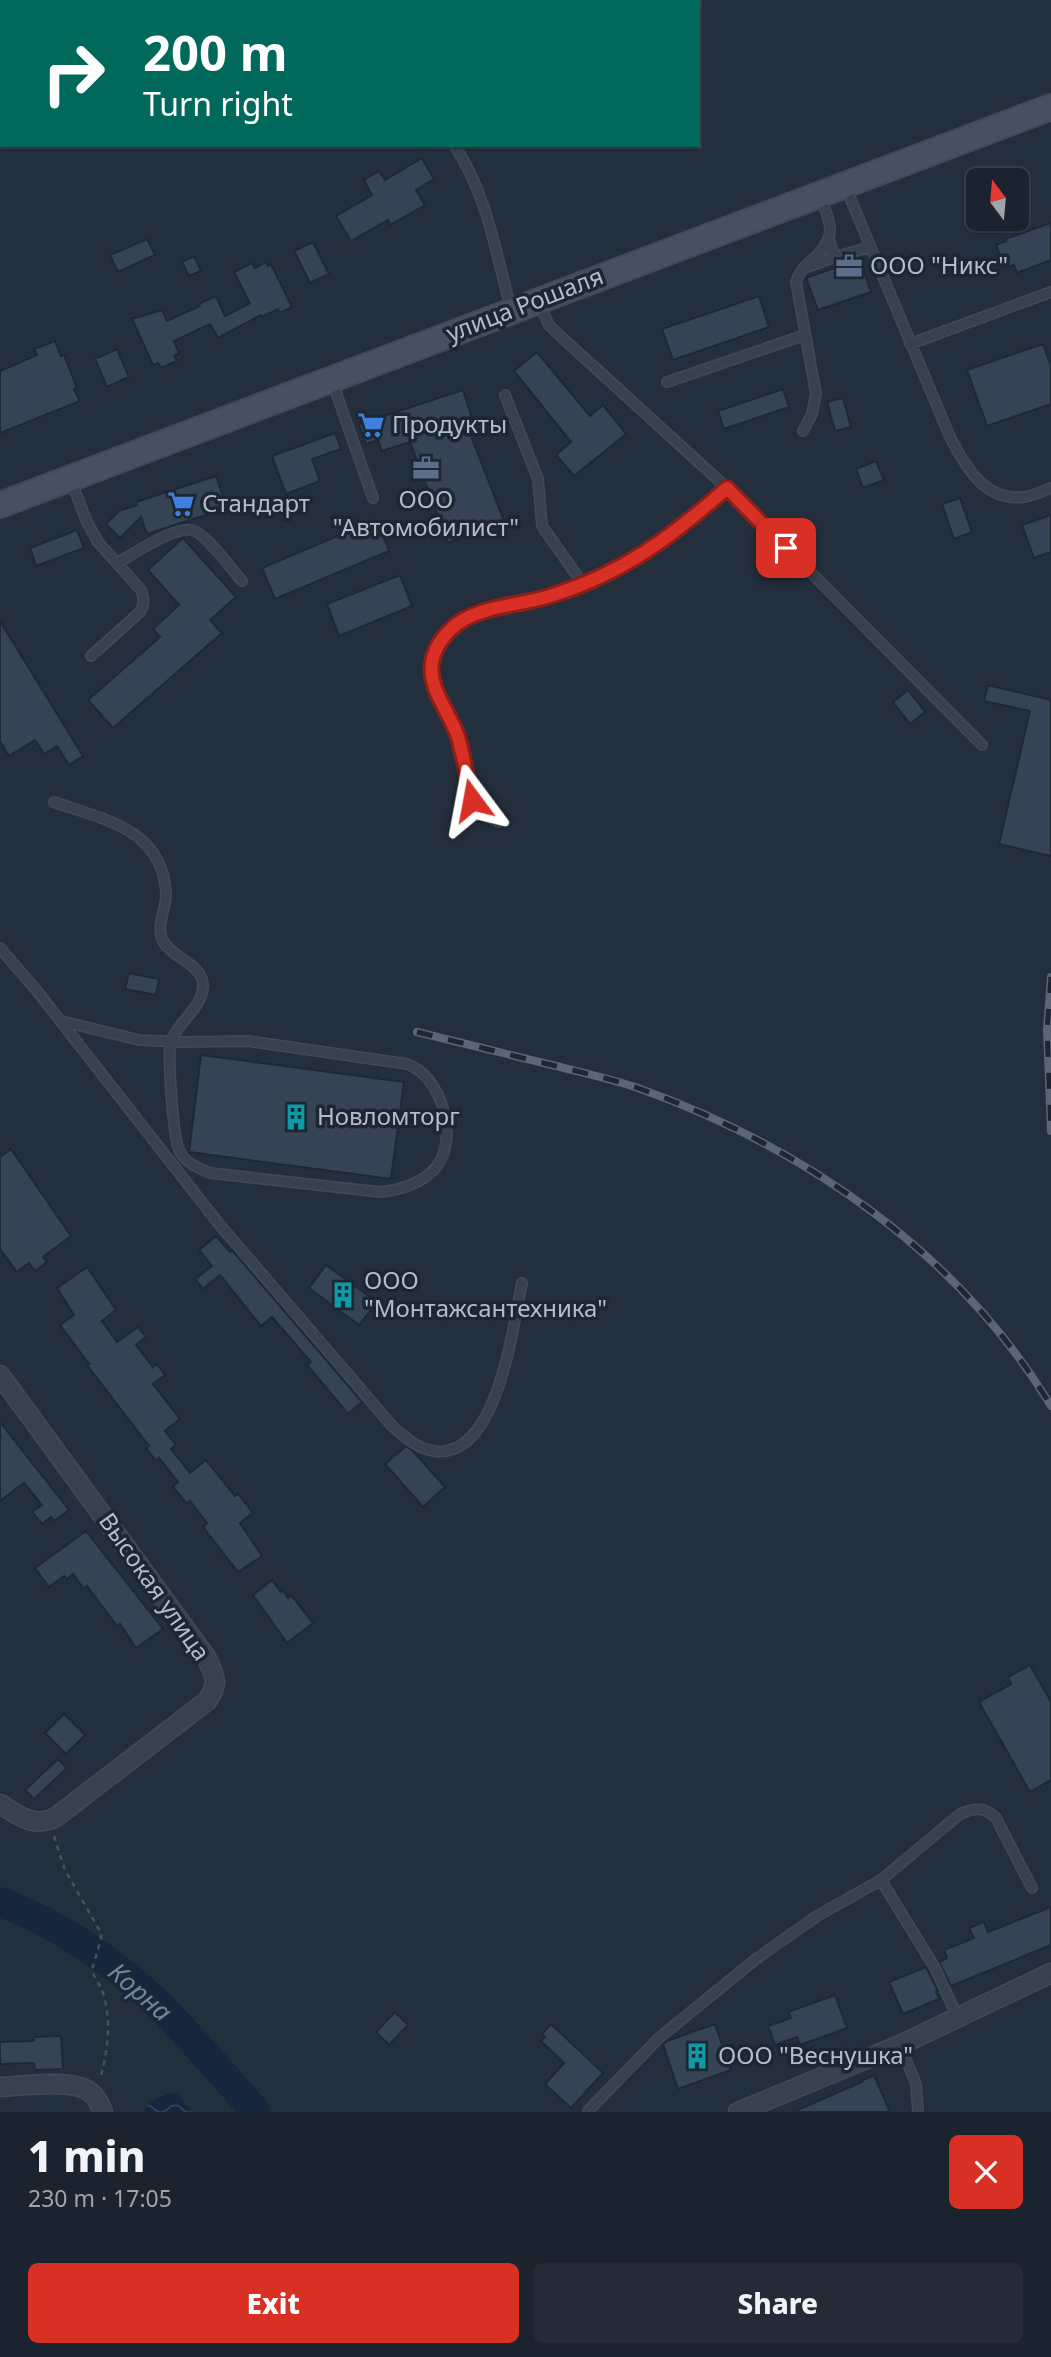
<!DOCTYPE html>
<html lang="en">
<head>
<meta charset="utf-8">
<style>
  :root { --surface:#1b232e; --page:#242b36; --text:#f1f3f6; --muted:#a0a4aa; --line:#39404a; --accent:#d93025 }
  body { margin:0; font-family:"Noto Sans",sans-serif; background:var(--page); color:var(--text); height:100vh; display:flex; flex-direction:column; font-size:26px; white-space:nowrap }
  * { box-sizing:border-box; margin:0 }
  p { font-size:23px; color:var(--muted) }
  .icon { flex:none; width:38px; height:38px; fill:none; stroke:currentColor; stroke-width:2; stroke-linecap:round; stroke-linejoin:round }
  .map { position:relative; height:2112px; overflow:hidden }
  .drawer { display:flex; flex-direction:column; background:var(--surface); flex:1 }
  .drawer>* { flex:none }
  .hud { position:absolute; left:0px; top:0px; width:700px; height:147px; box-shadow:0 2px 5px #0004,0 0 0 2px var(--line); background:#00695c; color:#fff; overflow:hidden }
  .needle { width:46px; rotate:344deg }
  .fabs { position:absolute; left:966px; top:168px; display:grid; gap:14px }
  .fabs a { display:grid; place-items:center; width:63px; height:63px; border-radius:10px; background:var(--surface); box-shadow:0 2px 5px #0004,0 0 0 2px var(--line); font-size:35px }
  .pin { position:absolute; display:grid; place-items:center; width:60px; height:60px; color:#fff; margin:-30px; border-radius:14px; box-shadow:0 4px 10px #0006 }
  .me { position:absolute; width:77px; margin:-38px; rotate:347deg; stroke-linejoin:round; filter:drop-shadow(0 0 5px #0008) }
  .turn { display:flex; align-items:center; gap:24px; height:147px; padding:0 28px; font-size:32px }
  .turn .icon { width:91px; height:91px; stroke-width:2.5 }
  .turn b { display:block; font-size:49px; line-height:60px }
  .round { display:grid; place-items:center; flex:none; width:74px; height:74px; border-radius:10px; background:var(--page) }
  .summary { display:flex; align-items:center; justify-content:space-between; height:119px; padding:0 28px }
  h1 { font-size:42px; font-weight:800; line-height:52px }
  .action { display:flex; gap:14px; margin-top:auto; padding:14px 28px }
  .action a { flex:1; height:80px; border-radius:10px; background:var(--accent); color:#fff; font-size:28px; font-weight:800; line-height:80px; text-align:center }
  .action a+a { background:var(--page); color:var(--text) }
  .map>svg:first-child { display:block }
</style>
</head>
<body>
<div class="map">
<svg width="1051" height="2112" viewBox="0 0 1051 2112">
  <defs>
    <pattern id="water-waves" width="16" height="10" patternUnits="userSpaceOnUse" patternTransform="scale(1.75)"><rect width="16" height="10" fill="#17263c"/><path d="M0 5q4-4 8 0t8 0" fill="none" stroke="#364457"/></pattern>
  </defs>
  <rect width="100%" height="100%" fill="#242f3e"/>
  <path fill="url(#water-waves)" d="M171,2093H178L192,2112H144C148,2100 160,2096 171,2093Z"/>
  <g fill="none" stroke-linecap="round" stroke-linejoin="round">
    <path stroke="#17263c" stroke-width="30" d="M0,1902C55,1922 116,1963 158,2004C192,2038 224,2076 256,2112"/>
  </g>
  <path fill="#364354" stroke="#1f2835" stroke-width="2" d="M422,158L434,179L416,190L425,205L390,225L388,220L351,241L336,216L372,195L364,180L379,171L385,180Z
    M1051,223V260L1017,273L1014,265L1005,268L996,245L1006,241L1005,239Z
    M147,239L155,255L118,272L110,255Z
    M313,242L329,274L310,283L294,251Z
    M194,256L201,271L189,276L182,262Z
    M860,259L871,292L818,310L806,278Z
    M266,262L268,266L271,264L292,307L280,313L278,309L262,317L261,315L218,338L210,324L174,341L179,353L174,356L177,361L161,368L158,363L153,365L132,319L162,310L167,321L200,306L198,304L216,296L225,316L250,303L234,272L252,263L255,268Z
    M759,296L769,327L673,360L662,329Z
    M55,341L61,356L64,355L77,388L74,389L80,401L0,433V371L37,355L34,349Z
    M1043,344L1051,366V404L987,426L967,370Z
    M117,349L129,377L107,387L95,359Z
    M537,352L590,416L603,405L626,434L574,476L556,455L571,442L514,371Z
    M783,389L789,407L724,429L718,411Z
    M463,390L473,421L466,423L504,521L448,543L410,442L382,451L378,440L366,444L359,424Z
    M843,398L851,427L835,431L827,402Z
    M335,433L341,449L312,459L320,481L286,494L272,456Z
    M876,461L884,480L863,488L856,469Z
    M216,476L227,508L147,534L141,517L120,538L106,524L119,511L137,505L136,502Z
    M960,498L972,532L954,539L942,504Z
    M1051,515V552L1034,558L1022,525Z
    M368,523L369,528L379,525L389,551L275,599L262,568Z
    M77,530L84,548L36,566L30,548Z
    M183,538L236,597L210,620L222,633L113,728L88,700L160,637L153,629L179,605L148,570Z
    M400,575L412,606L339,636L327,604Z
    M0,621L83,756L69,765L57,746L44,754L35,740L9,756L0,741Z
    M988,685L1051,700V856L999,844L1030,711L984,701Z
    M908,690L925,712L910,724L893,702Z
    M129,973L159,979L156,995L125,989Z
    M201,1055L404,1082L391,1179L189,1152Z
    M11,1149L71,1236L43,1257L47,1262L35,1271L29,1263L17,1272L0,1249V1157Z
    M216,1236L230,1252L232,1250L362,1402L348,1414L307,1365L311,1362L272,1317L261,1326L220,1275L203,1289L195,1279L212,1266L199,1250Z
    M326,1265L377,1302L359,1325L309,1288Z
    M87,1267L116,1310L102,1321L117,1342L138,1327L146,1337L136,1345L153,1367L157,1364L165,1375L153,1384L180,1419L165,1431L176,1445L171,1449L190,1473L206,1460L235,1496L238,1494L253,1513L240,1523L262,1556L238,1572L203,1527L207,1523L190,1501L187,1504L173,1487L178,1482L159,1458L156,1461L146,1448L149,1446L87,1365L89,1364L60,1325L74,1315L57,1288Z
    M0,1422L69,1510L54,1521L51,1517L42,1524L32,1512L42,1505L24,1483L0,1501Z
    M406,1446L413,1451L445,1487L423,1507L385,1464Z
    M86,1531L163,1629L136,1648L120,1624L117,1626L87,1586L84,1589L73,1574L67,1579L64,1576L49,1587L35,1568Z
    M272,1580L281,1592L283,1590L288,1598L291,1595L313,1623L287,1643L253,1595Z
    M1030,1665L1051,1702V1780L1030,1792L979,1702L1011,1684L1008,1677Z
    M64,1714L85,1735L66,1754L45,1733Z
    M58,1759L67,1768L34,1799L25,1790Z
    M1051,1907V1945L951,1986L939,1962L947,1958L944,1950L974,1938L969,1928L984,1922L988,1932Z
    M926,1967L938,1991L936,1992L939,1999L903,2014L889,1982Z
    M835,1995L847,2028L800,2045L797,2037L775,2045L768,2026L791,2018L788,2012Z
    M395,2012L408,2025L389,2045L376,2032Z
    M551,2024L603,2073L571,2108L545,2084L564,2063L541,2041L545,2037L542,2034Z
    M715,2024L731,2070L678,2089L663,2044L667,2041Z
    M61,2036L63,2069L35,2070L34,2063L0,2064V2042L34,2041V2037Z
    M874,2075L890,2112H793L862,2082L861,2081Z"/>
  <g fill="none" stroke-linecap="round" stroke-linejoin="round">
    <g stroke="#414a57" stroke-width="12">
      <path id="service" d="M454,145C487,193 496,254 511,309
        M846,188L950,437C965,466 985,502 1024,497C1033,496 1042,491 1051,488
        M829,240L835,257L870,247
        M807,267L835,257
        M538,302L549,325L557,333L727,488L982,745
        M910,344L1051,292
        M332,381L373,498
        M667,382L805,335
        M505,395L538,479L542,526L583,584
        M803,431L812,414L816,394L796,282C799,272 804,267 812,260C837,238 832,225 820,197
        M71,481L87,522L98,542L141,590C144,598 145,604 140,612L91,656
        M117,563C134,554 174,526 192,530C206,533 231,569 242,581
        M54,802C104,820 161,828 166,892C167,908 156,924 162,939C170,958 204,964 203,986C203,1007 178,1022 171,1041C167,1051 173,1141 180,1152C186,1163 198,1168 210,1173L380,1192C400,1190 424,1183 437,1166C459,1137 441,1075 407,1064L248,1041L182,1042L139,1040L61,1021
        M498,822L479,812L474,806C465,783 465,757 457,734C448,710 427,687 433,660C437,644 447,631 460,622C488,605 522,605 552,596C626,572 670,539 727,488
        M0,948L37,991L219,1224L393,1427C405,1437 418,1449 434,1451C498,1460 513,1325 522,1283
        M881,1880L935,1968L958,2018
        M900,2045L916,2084L918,2112
        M588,2111L659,2038L756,1959L817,1916L881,1880L960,1814C974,1808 984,1806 996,1818L1032,1888"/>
    </g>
    <g stroke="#414a57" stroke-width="21">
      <path id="minor" d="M0,1375L206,1657C215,1676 220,1683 207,1701L56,1817C35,1829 18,1815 0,1804
        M0,2087C22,2086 68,2079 87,2090C96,2095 99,2103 103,2112
        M738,2112L900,2045L1051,1973"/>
    </g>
    <g stroke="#414a57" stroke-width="28">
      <path id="secondary" d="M0,505L1051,107"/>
    </g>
    <path stroke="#3f5557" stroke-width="2.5" stroke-dasharray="5 5" stroke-linecap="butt" d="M54,1836L65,1870L101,1933V1939L92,1970C94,1978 99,1983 102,1990C112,2018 108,2051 100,2079"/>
    <use href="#service" stroke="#38414e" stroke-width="9"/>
    <use href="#minor" stroke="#38414e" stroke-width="18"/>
    <use href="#secondary" stroke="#465061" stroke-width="24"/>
    <g stroke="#5a6575" stroke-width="8">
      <path id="rail" d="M1051,977L1047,1030L1051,1131
        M417,1032C463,1043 510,1055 556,1066C584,1073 612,1079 638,1088C804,1147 959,1253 1051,1406"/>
    </g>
    <use href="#rail" stroke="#1d2633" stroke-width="5" stroke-dasharray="16" stroke-linecap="butt"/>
  </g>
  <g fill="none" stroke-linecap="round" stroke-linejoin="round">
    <g stroke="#8d1f18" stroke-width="18">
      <path id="route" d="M472,800C467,779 464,757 458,737C450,712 428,690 432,662C435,645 448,629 463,620C490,605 522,605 550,596C624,573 670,538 727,488L786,548"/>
    </g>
    <use href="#route" stroke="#d93025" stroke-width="12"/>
  </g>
  <defs>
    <g id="office-bare" transform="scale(2.1)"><path d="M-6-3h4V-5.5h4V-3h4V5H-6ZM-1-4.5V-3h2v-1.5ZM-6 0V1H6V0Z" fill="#5c6f8a" stroke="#1d2633" stroke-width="2.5" paint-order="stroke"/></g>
    <g id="supermarket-bare" transform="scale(2.1)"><path d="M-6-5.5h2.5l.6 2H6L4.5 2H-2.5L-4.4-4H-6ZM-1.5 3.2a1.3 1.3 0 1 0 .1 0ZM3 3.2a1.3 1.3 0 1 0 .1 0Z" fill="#3f7fe0" stroke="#1d2633" stroke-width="2.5" paint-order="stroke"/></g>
    <g id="building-bare" transform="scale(2.1)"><path d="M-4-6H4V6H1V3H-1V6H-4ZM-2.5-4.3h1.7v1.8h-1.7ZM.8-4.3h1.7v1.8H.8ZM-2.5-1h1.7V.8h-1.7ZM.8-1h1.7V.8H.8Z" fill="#0f9aa8" stroke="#1d2633" stroke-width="2.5" paint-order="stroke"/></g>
  </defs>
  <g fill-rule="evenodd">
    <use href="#office-bare" x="849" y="266"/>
    <use href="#supermarket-bare" x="371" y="425"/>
    <use href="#office-bare" x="426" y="468"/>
    <use href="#supermarket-bare" x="181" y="504"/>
    <use href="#building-bare" x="296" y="1117"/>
    <use href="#building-bare" x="343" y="1295"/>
    <use href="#building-bare" x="697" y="2056"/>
  </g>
  <g text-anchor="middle" stroke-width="7" stroke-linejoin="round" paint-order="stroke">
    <g font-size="24" fill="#b4bcc9" stroke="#1d2633" text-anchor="start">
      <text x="870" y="274">ООО "Никс"</text>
      <text x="392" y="433">Продукты</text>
      <text x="426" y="508" text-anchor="middle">ООО<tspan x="426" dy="28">"Автомобилист"</tspan></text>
      <text x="202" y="512">Стандарт</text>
      <text x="317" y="1125">Новломторг</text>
      <text x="364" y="1289">ООО<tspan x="364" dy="28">"Монтажсантехника"</tspan></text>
      <text x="718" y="2064">ООО "Веснушка"</text>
    </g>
    <g font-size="24" fill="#b4bcc9" stroke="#1d2633">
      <text transform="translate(525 305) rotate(-21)" y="8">улица Рошаля</text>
      <text transform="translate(154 1587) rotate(55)" y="8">Высокая улица</text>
    </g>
    <g font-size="26" font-style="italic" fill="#6d86a8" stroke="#1d2633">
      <text transform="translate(140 1992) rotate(41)" y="9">Корна</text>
    </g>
  </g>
</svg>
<div class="fabs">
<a><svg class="needle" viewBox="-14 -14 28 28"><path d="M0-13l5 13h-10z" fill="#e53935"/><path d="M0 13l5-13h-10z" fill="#a0a4aa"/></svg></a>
</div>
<div class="pin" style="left:786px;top:548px;background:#d93025"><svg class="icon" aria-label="arrive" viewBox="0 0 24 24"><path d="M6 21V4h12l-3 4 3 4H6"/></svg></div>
<svg class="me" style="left:472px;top:800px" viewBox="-20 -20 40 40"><path d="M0-17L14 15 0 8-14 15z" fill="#d93025" stroke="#fff" stroke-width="4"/></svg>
<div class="hud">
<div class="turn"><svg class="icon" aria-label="right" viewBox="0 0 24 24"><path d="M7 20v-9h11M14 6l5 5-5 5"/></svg><div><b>200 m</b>Turn right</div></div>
</div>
</div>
<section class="drawer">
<div class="summary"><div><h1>1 min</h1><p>230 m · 17:05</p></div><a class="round" style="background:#d93025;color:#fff"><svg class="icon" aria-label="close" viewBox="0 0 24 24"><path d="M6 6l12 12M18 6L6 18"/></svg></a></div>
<div class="action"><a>Exit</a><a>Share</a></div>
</section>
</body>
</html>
